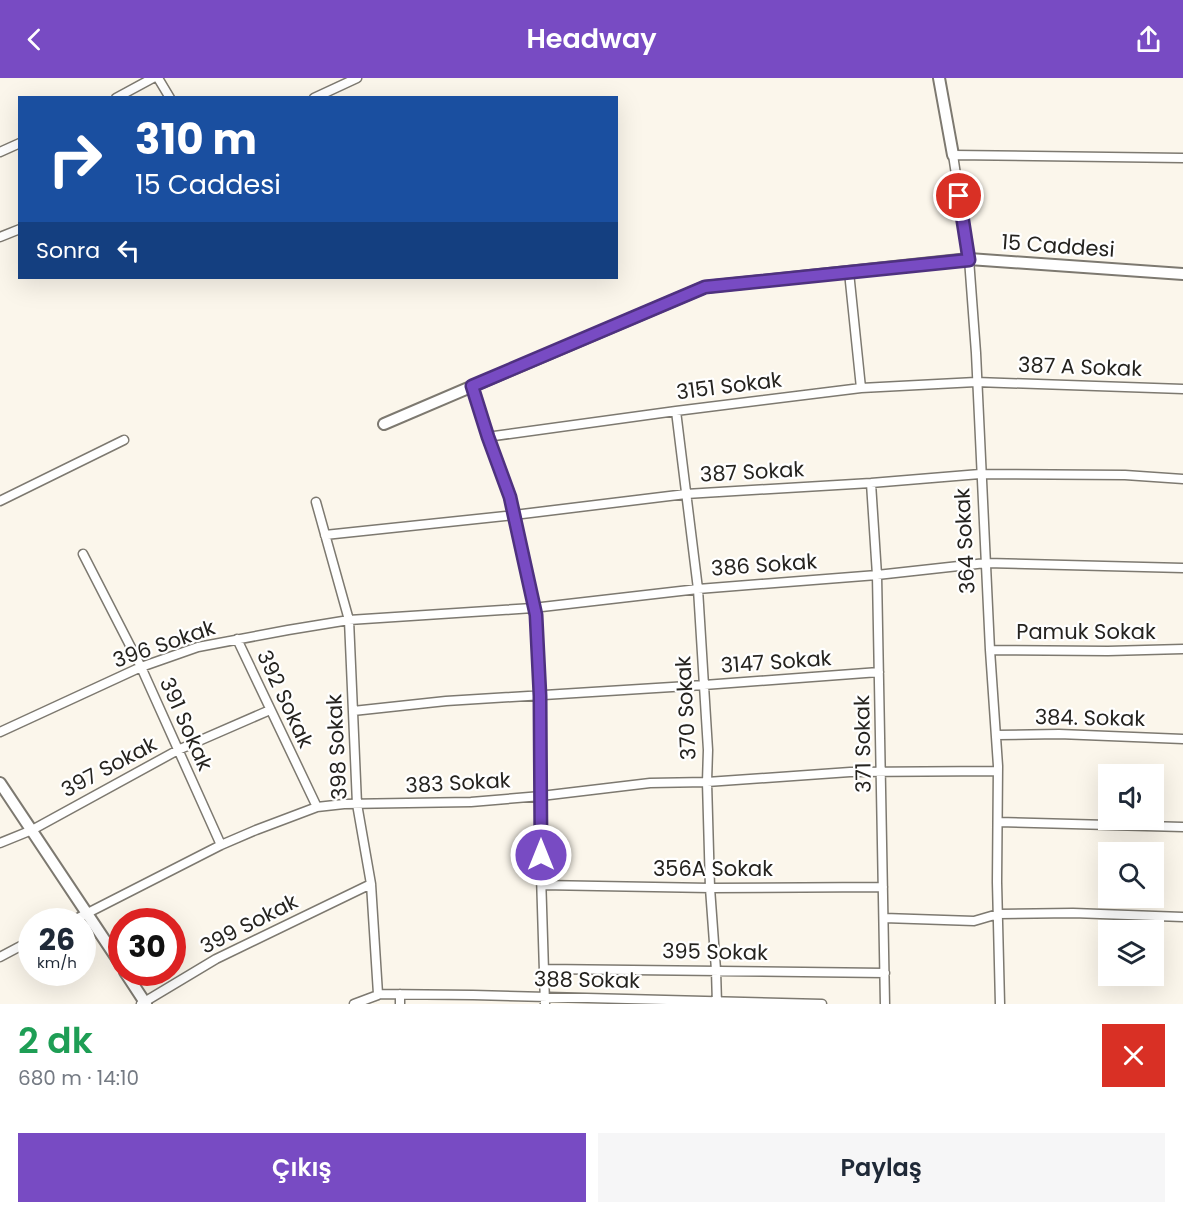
<!DOCTYPE html>
<html lang="tr">
<head>
<meta charset="utf-8">
<style>
  :root { --surface:#fff; --page:#f6f6f7; --text:#1f2937; --muted:#747a83; --accent:#784bc3 }
  body { margin:0; font-family:Poppins,sans-serif; background:var(--page); color:var(--text); height:100vh; display:flex; flex-direction:column; font-size:22px; white-space:nowrap }
  * { box-sizing:border-box; margin:0 }
  p { font-size:20px; color:var(--muted) }
  .icon { flex:none; width:33px; height:33px; fill:none; stroke:currentColor; stroke-width:2; stroke-linecap:round; stroke-linejoin:round }
  .map { position:relative; height:926px; overflow:hidden }
  .side { display:flex; flex-direction:column; background:var(--surface); flex:1 }
  .side>* { flex:none }
  .top-card { position:absolute; left:18px; top:18px; width:600px; height:183px; border-radius:0px; box-shadow:0 6px 24px #0002; background:#1a4fa0; color:#fff; overflow:hidden }
  .controls { position:absolute; left:1098px; top:686px; display:grid; gap:12px }
  .controls a { display:grid; place-items:center; width:66px; height:66px; border-radius:0px; background:var(--surface); box-shadow:0 6px 24px #0002; font-size:30px }
  .speed { position:absolute; left:18px; top:830px; display:flex; gap:12px; font-size:30px; font-weight:700; text-align:center }
  .speed>* { display:grid; place-content:center; width:78px; height:78px; border-radius:50%; background:var(--surface); box-shadow:0 6px 24px #0002; line-height:1 }
  .speed small { font-size:15px; font-weight:400 }
  .speed .limit { border:9px solid #d22; background:#fff; color:#111 }
  .pin { position:absolute; display:grid; place-items:center; width:51px; height:51px; color:#fff; margin:-26px; border:3px solid #fff; border-radius:50%; box-shadow:0 2px 6px #0007 }
  .me { position:absolute; width:66px; margin:-33px; rotate:0deg; stroke-linejoin:round; filter:drop-shadow(0 0 4px #0008) }
  .turn { display:flex; align-items:center; gap:21px; height:126px; padding:0 18px; font-size:27px }
  .turn .icon { width:78px; height:78px; stroke-width:2.5 }
  .turn b { display:block; font-size:42px; line-height:51px }
  .then { display:flex; align-items:center; height:57px; padding:0 18px; background:#0003; gap:12px; font-size:22px }
  .round { display:grid; place-items:center; flex:none; width:63px; height:63px; border-radius:0px; background:var(--page) }
  .head { display:flex; align-items:center; justify-content:space-between; height:102px; padding:0 18px }
  h1 { font-size:36px; font-weight:600; line-height:45px; color:#1e9e55 }
  .action { display:flex; gap:12px; margin-top:auto; padding:12px 18px }
  .action a { flex:1; height:69px; border-radius:0px; background:var(--accent); color:#fff; font-size:24px; font-weight:600; line-height:69px; text-align:center }
  .action a+a { background:var(--page); color:var(--text) }
  header { display:flex; justify-content:space-between; align-items:center; height:78px; padding:0 18px; background:var(--accent); color:#fff; font-size:27px; font-weight:600 }
  .map>svg:first-child { display:block }
</style>
</head>
<body>
<header><svg class="icon" aria-label="back" viewBox="0 0 24 24"><path d="M15 5l-7 7 7 7"/></svg>Headway<svg class="icon" aria-label="share" viewBox="0 0 24 24"><path d="M12 15V3M7 8l5-5 5 5M5 13v7h14v-7"/></svg></header>
<div class="map">
<svg width="1183" height="926" viewBox="0 0 1183 926">
  <rect width="100%" height="100%" fill="#fbf6eb"/>
  <g fill="none" stroke-linecap="round" stroke-linejoin="round">
    <g stroke="#7d7970" stroke-width="11">
      <path id="minor" d="M158,0L170,20
        M116,20L153,0
        M314,20L357,0
        M0,74L20,65
        M0,159L20,151
        M849,194L861,310
        M472,308L487,359L510,419L535,537L540,618L541,797L545,926
        M676,333L698,511L708,672L707,704L710,810L716,892L717,926
        M487,359L676,333L861,310L976,304L1183,311
        M871,405L877,497L885,926
        M0,423L124,362
        M316,424L349,542L357,726L371,806L378,916
        M325,457L514,437L686,416L871,405L980,396L1125,397L1183,401
        M83,476L141,589L221,767
        M237,561L317,729
        M990,572L1108,573L1183,571
        M353,633L446,623L704,607L879,594
        M0,654L141,589L198,569L288,552L349,542L533,530L698,511L877,497L986,485L1183,490
        M996,657L1059,656L1183,661
        M998,744L1183,749
        M0,765L32,752L178,672L270,632
        M542,807L710,810L883,809
        M884,840L974,843L998,836L1073,835L1183,839
        M72,843L221,767L256,752L317,729L344,726L471,724L541,718L650,705L707,704L850,694L998,693
        M0,879L32,862
        M544,891L885,895
        M400,916V926
        M141,926L216,881L371,806
        M354,926L378,917V916L473,917L822,926
        M1000,926L997,804L998,688L990,572L976,275L969,181L953,77L1183,80"/>
    </g>
    <g stroke="#7d7970" stroke-width="14">
      <path id="tertiary" d="M939,0L953,77
        M384,346L705,209L969,181L1183,196
        M0,705L122,888
        M125,894L146,926"/>
    </g>
    <use href="#minor" stroke="#fff" stroke-width="8"/>
    <use href="#tertiary" stroke="#fff" stroke-width="10"/>
  </g>
  <g fill="none" stroke-linecap="round" stroke-linejoin="round">
    <g stroke="#4e317f" stroke-width="15">
      <path id="route" d="M541,777L540,618L536,537L510,419L488,359L472,308L705,209L969,182L959,118"/>
    </g>
    <use href="#route" stroke="#784bc3" stroke-width="10"/>
  </g>
  <g text-anchor="middle" stroke-width="4.5" stroke-linejoin="round" paint-order="stroke">
    <g font-size="21" fill="#25231f" stroke="#fff">
      <text transform="translate(1058 168) rotate(4)" y="7">15 Caddesi</text>
      <text transform="translate(1080 289) rotate(2)" y="7">387 A Sokak</text>
      <text transform="translate(729 308) rotate(-7)" y="7">3151 Sokak</text>
      <text transform="translate(752 394) rotate(-3)" y="7">387 Sokak</text>
      <text transform="translate(965 463) rotate(-93)" y="7">364 Sokak</text>
      <text transform="translate(764 487) rotate(-4)" y="7">386 Sokak</text>
      <text x="1086" y="561">Pamuk Sokak</text>
      <text transform="translate(164 566) rotate(-19)" y="7">396 Sokak</text>
      <text transform="translate(776 584) rotate(-4)" y="7">3147 Sokak</text>
      <text transform="translate(285 621) rotate(65)" y="7">392 Sokak</text>
      <text transform="translate(686 630) rotate(-93)" y="7">370 Sokak</text>
      <text transform="translate(1090 640) rotate(1)" y="7">384. Sokak</text>
      <text transform="translate(186 646) rotate(66)" y="7">391 Sokak</text>
      <text transform="translate(863 666) rotate(-91)" y="7">371 Sokak</text>
      <text transform="translate(337 669) rotate(-93)" y="7">398 Sokak</text>
      <text transform="translate(109 689) rotate(-28)" y="7">397 Sokak</text>
      <text transform="translate(458 705) rotate(-3)" y="7">383 Sokak</text>
      <text x="713" y="798">356A Sokak</text>
      <text transform="translate(249 846) rotate(-27)" y="7">399 Sokak</text>
      <text transform="translate(715 874) rotate(1)" y="7">395 Sokak</text>
      <text transform="translate(587 902) rotate(1)" y="7">388 Sokak</text>
    </g>
  </g>
</svg>
<div class="controls">
<a><svg class="icon" aria-label="sound" viewBox="0 0 24 24"><path d="M4 9h4l5-4v14l-5-4H4zM17 9q2 3 0 6"/></svg></a>
<a><svg class="icon" aria-label="search" viewBox="0 0 24 24"><circle cx="10" cy="10" r="6"/><path d="M15 15l6 6"/></svg></a>
<a><svg class="icon" aria-label="layers" viewBox="0 0 24 24"><path d="M12 4l9 5-9 5-9-5zM3 14l9 5 9-5"/></svg></a>
</div>
<div class="speed"><div>26<small>km/h</small></div><div class="limit">30</div></div>
<div class="pin" style="left:959px;top:118px;background:#d93025"><svg class="icon" aria-label="arrive" viewBox="0 0 24 24"><path d="M6 21V4h12l-3 4 3 4H6"/></svg></div>
<svg class="me" style="left:541px;top:777px" viewBox="-20 -20 40 40"><circle r="17" fill="#784bc3" stroke="#fff" stroke-width="3"/><path d="M0-11L8 9 0 5-8 9z" fill="#fff"/></svg>
<div class="top-card">
<div class="turn"><svg class="icon" aria-label="right" viewBox="0 0 24 24"><path d="M7 20v-9h11M14 6l5 5-5 5"/></svg><div><b>310 m</b>15 Caddesi</div></div>
<div class="then">Sonra<svg class="icon" aria-label="left" viewBox="0 0 24 24"><path d="M17 20v-9H6M10 6l-5 5 5 5"/></svg></div>
</div>
</div>
<section class="side">
<div class="head"><div><h1>2 dk</h1><p>680 m · 14:10</p></div><a class="round" style="background:#d93025;color:#fff"><svg class="icon" aria-label="close" viewBox="0 0 24 24"><path d="M6 6l12 12M18 6L6 18"/></svg></a></div>
<div class="action"><a>Çıkış</a><a>Paylaş</a></div>
</section>
</body>
</html>
